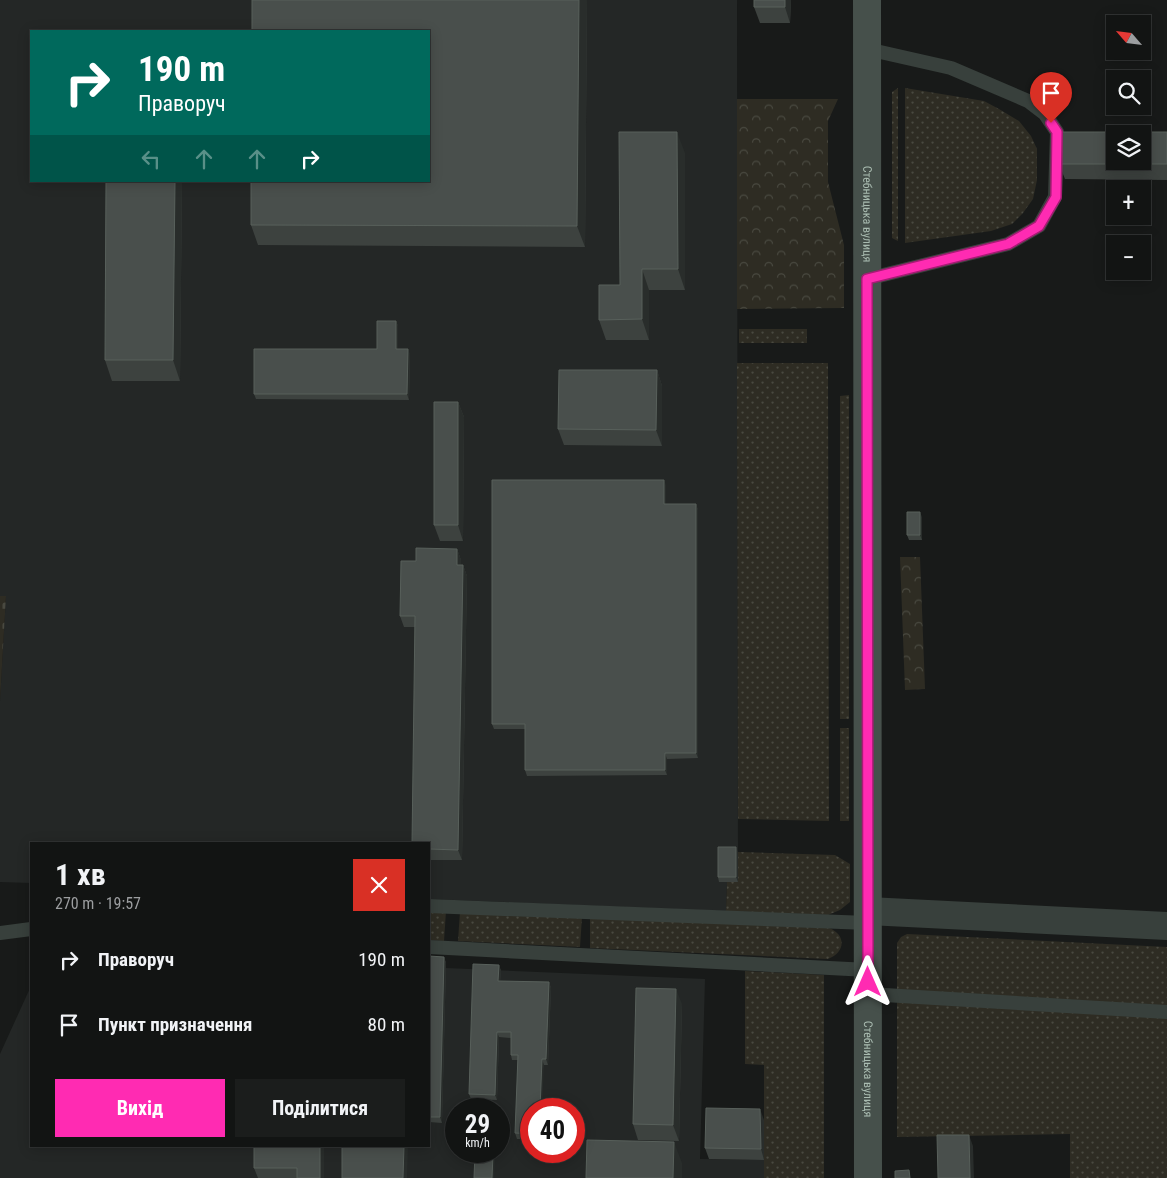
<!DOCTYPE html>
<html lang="uk">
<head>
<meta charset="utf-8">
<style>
  :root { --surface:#121413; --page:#1b1d1c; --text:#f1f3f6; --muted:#9c9ea0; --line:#313333; --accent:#ff2bb2 }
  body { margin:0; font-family:"Roboto Condensed",sans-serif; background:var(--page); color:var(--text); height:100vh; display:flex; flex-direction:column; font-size:19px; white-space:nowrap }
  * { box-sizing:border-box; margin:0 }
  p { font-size:16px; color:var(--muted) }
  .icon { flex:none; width:28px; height:28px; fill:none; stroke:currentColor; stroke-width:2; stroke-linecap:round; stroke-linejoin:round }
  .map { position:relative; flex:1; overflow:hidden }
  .drawer { position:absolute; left:30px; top:842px; width:400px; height:305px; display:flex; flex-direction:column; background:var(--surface); border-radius:0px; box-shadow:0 2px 12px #0003,0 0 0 1px var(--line) }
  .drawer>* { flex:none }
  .top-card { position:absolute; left:30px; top:30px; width:400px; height:152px; border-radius:0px; box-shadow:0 2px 12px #0003,0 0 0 1px var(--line); background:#00695c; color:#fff; overflow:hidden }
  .needle { width:32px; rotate:298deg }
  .controls { position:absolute; left:1106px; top:15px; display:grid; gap:10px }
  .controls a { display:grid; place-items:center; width:45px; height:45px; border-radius:0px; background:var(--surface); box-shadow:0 2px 12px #0003,0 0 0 1px var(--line); font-size:25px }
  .speed { position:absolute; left:445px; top:1098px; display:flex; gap:10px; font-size:25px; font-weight:700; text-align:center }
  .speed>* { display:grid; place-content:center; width:65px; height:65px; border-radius:50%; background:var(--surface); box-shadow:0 2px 12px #0003,0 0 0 1px var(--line); line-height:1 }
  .speed small { font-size:12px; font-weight:400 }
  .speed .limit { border:8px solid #d22; background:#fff; color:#111 }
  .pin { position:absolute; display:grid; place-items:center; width:42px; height:42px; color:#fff; margin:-51px -21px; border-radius:50% 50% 50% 0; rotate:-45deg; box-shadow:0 0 5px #0007 }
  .pin .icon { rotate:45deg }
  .me { position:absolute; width:55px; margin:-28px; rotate:0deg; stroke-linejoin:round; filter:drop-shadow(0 0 4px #0008) }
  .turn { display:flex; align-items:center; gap:18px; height:105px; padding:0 25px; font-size:22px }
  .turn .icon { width:65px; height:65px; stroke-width:2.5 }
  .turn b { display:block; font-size:35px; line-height:42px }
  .lanes { display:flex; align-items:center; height:48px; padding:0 25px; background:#0003; justify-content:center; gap:25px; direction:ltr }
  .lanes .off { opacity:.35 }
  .round { display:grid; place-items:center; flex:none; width:52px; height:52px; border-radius:0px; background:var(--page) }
  .summary { display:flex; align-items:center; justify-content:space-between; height:85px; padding:0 25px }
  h1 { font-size:30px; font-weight:700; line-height:38px }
  .action { display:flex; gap:10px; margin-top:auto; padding:10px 25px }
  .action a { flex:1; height:58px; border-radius:0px; background:var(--accent); color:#fff; font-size:20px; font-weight:700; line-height:58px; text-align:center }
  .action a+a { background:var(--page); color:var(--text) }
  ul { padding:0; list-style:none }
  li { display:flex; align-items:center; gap:15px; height:65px; padding:0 25px }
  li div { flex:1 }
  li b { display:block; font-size:19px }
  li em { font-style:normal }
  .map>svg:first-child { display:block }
</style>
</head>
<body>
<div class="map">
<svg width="1167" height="1178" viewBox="0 0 1167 1178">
  <defs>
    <pattern id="grass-dots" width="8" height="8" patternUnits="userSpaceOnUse" patternTransform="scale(1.25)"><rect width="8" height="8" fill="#2e2c23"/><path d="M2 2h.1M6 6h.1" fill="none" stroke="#494940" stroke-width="1.8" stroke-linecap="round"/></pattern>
    <pattern id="forest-crowns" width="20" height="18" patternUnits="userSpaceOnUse" patternTransform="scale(1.25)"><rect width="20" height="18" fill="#2e2c23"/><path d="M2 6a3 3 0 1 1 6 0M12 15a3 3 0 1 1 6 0" fill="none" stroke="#494940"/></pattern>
    <pattern id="cemetery-stones" width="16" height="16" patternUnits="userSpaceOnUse" patternTransform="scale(1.25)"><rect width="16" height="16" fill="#2e2c23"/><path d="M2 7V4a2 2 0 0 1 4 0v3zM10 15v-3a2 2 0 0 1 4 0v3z" fill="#494940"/></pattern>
  </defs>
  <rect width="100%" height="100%" fill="#181a19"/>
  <path fill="#242726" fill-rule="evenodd" d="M0,0H737L738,882L727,883L726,911L429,899V844H31V883L0,882V701L6,596H0ZM31,31H429V181H31Z
    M429,962L446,968L705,979L700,1159L764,1160V1178H0V1054L31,986V1146H429ZM456,1109H499V1151H456ZM531,1109H574V1151H531Z"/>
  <path fill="url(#grass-dots)" d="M898,88V241L892,238V92Z
    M905,88L984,101L999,109L1019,121L1031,136L1037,149V180L1033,199L1023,213L1012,224L991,231L905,243Z
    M739,329H807V343H739Z
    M737,363H828L829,821L738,819Z
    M849,395V719H840V396Z
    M840,728H849V821H840Z
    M738,852L835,855L850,864V902L840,910L828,915L726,911L727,882H738Z
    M429,910L446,911L444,941L429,940Z
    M460,912L582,917L580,947L458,941Z
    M590,918L829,928C847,935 845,953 828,959L590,948Z
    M907,934L1167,947V1178H1070V1134L897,1137V943L901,937Z
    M745,971L824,975V1178H764V1065L745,1064Z"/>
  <path fill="url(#forest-crowns)" d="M737,99H838L828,121V182L844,245V308L737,309Z
    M900,557H920L925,689L905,690Z"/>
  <path fill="url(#cemetery-stones)" d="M0,596H6L0,701Z"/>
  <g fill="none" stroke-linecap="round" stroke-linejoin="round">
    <path stroke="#38403c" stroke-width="14" d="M867,49L951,68L1028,101L1045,114L1057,132L1055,197L1039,226L1008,244L867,279
      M429,906L868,923
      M0,933L31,929
      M429,947L868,970
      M868,994L1167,1012"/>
    <path stroke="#38403c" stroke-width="28" d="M868,911L1167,926"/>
    <path stroke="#46504b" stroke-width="28" id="s1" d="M867,0L868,1178"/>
  </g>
  <path fill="#3d423f" d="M252,0H587L585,247L258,245L251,225Z
    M754,0H791L790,23H760L754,7Z
    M1167,132V180L1065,179L1059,164Z
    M685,153V290H649V340H606L599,320L620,285Z
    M182,181L180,381H112L105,360Z
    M396,321L398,326V349L410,354L409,400L256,399L254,394L377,349Z
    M657,370L662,386V446L564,445L558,429Z
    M458,402L464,417L463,541H440L434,525Z
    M666,485V504H696L698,510V758L667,759V775L527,776L525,770V729H494L492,724Z
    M922,517V540H909L907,535Z
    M457,549L461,560V565H463L467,576L462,860H429V844L415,627H404L400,616L416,561Z
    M738,852V882H719L718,877Z
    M429,956L444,957L446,963L442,1123L429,1122Z
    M499,965L501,971L500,981L549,982L551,988L548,1065H544L531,1109V1139H517L515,1133L518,1060H512L511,1055V1038L499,1037L497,1100L471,1099L469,1094Z
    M682,1004L679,1141L638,1140L633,1124Z
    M764,1120V1160L709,1159L705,1148Z
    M254,1146H324V1178H258L254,1168Z"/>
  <path fill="#292d2b" d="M579,0H587L585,247L577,226Z
    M785,0H791L790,23L785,7Z
    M677,132L685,153V290L678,269Z
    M175,181H182L180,381L173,360Z
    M642,269L649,290V340L642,319Z
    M396,321L398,326V354L396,349Z
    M408,349L410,354L409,400L407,394Z
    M657,370L662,386V446L656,430Z
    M458,402L464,417L463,541L458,525Z
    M664,480L666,485V510L664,504Z
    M696,504L698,510V758L696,753Z
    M920,512L922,517V540L920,535Z
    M457,549L461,560V576L457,565Z
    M463,565L467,576L462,860L458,850Z
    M665,753L667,759V775L665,770Z
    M736,847L738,852V882L736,877Z
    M444,957L446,963L442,1123L440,1117Z
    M499,965L501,971L500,986L498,981Z
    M549,982L551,988L548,1065L546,1059Z
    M676,989L682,1004L679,1141L673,1125Z
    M497,1032L499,1037L497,1100L495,1095Z
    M542,1059L544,1065L542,1109H540Z
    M760,1109L764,1120V1160L761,1149Z
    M969,1135L973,1146L974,1178H970Z
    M674,1142L682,1163V1178H673Z
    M320,1146H324V1178H320Z
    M404,1146H408L407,1178H403Z
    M493,1154L495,1159L494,1178H492Z"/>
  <path fill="#494f4c" stroke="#58605b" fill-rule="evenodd" d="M252,0H579L577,226L251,225V181H429V31H252Z
    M754,0H785V7H754Z
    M619,132H677L678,269H642V319L599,320V285H620Z
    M1059,132H1167V164H1059ZM1115,134H1142V161H1115Z
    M106,181H175L173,360H105Z
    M377,321H396V349H408L407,394H254V349H377Z
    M559,370H657L656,430L558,429Z
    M434,402H458V525H434Z
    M492,480H664V504H696V753H665V770H525V724H492Z
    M907,512H920V535H907Z
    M416,548L457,549V565H463L458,850L429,849V844H412L415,616H400L401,561H416Z
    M718,847H736V877H718Z
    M429,956L444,957L440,1117H429Z
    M473,964L499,965L498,981L549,982L546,1059H542L540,1109H531V1134L515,1133L518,1055H511V1032H497L495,1095L469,1094Z
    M636,988L676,989L673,1125L633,1124Z
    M706,1108L760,1109L761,1149L705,1148Z
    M937,1135H969L970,1178H938Z
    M587,1140L674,1142L673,1178H586Z
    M254,1146H320V1178H297V1168H254Z
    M342,1146H404L403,1178H342Z
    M475,1153L493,1154L492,1178H474Z
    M909,1170L910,1178H895V1171Z"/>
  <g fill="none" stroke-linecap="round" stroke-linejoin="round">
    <g stroke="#a61c74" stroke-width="12">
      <path id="route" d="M868,982L867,279L1008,244L1039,226L1056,197L1057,132L1051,123"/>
    </g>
    <use href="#route" stroke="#ff2bb2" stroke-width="9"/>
  </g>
  <g text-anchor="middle" stroke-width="5" stroke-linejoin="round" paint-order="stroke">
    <g font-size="12" fill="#a9bbb0" stroke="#131514">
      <text dy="4" stroke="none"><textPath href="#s1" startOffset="214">Стебницька вулиця</textPath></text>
      <text dy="4" stroke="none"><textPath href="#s1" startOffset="1069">Стебницька вулиця</textPath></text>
    </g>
  </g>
</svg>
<div class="controls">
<a><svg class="needle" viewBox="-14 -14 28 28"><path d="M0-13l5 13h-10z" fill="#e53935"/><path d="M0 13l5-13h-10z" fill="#9c9ea0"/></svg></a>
<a><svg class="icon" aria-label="search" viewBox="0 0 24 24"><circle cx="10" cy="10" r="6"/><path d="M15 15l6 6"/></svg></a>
<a><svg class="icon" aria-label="layers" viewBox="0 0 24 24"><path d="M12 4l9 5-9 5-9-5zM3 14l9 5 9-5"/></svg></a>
<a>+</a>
<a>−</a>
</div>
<div class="speed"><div>29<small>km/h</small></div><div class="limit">40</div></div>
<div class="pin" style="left:1051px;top:123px;background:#d93025"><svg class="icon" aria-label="arrive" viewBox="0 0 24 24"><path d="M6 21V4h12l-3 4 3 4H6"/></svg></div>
<svg class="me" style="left:868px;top:982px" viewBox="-20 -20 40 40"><path d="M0-17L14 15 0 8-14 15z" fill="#ff2bb2" stroke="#fff" stroke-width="4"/></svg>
<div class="top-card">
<div class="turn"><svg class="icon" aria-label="right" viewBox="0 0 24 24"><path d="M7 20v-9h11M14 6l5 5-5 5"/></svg><div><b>190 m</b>Праворуч</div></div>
<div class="lanes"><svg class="icon off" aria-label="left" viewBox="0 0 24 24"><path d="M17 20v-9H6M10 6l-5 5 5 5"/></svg><svg class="icon off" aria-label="ahead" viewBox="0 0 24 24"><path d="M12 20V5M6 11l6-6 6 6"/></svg><svg class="icon off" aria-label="ahead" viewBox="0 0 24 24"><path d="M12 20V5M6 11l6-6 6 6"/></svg><svg class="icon" aria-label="right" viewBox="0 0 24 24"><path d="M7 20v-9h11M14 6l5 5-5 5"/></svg></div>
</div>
<section class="drawer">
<div class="summary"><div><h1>1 хв</h1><p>270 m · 19:57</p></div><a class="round" style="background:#d93025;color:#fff"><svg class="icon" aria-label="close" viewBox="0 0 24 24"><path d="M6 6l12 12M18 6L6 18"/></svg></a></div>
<ul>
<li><svg class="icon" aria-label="right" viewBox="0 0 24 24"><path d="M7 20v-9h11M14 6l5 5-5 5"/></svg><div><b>Праворуч</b></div><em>190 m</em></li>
<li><svg class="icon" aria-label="arrive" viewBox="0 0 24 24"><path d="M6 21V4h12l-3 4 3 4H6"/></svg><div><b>Пункт призначення</b></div><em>80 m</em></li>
</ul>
<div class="action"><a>Вихід</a><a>Поділитися</a></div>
</section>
</div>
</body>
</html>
